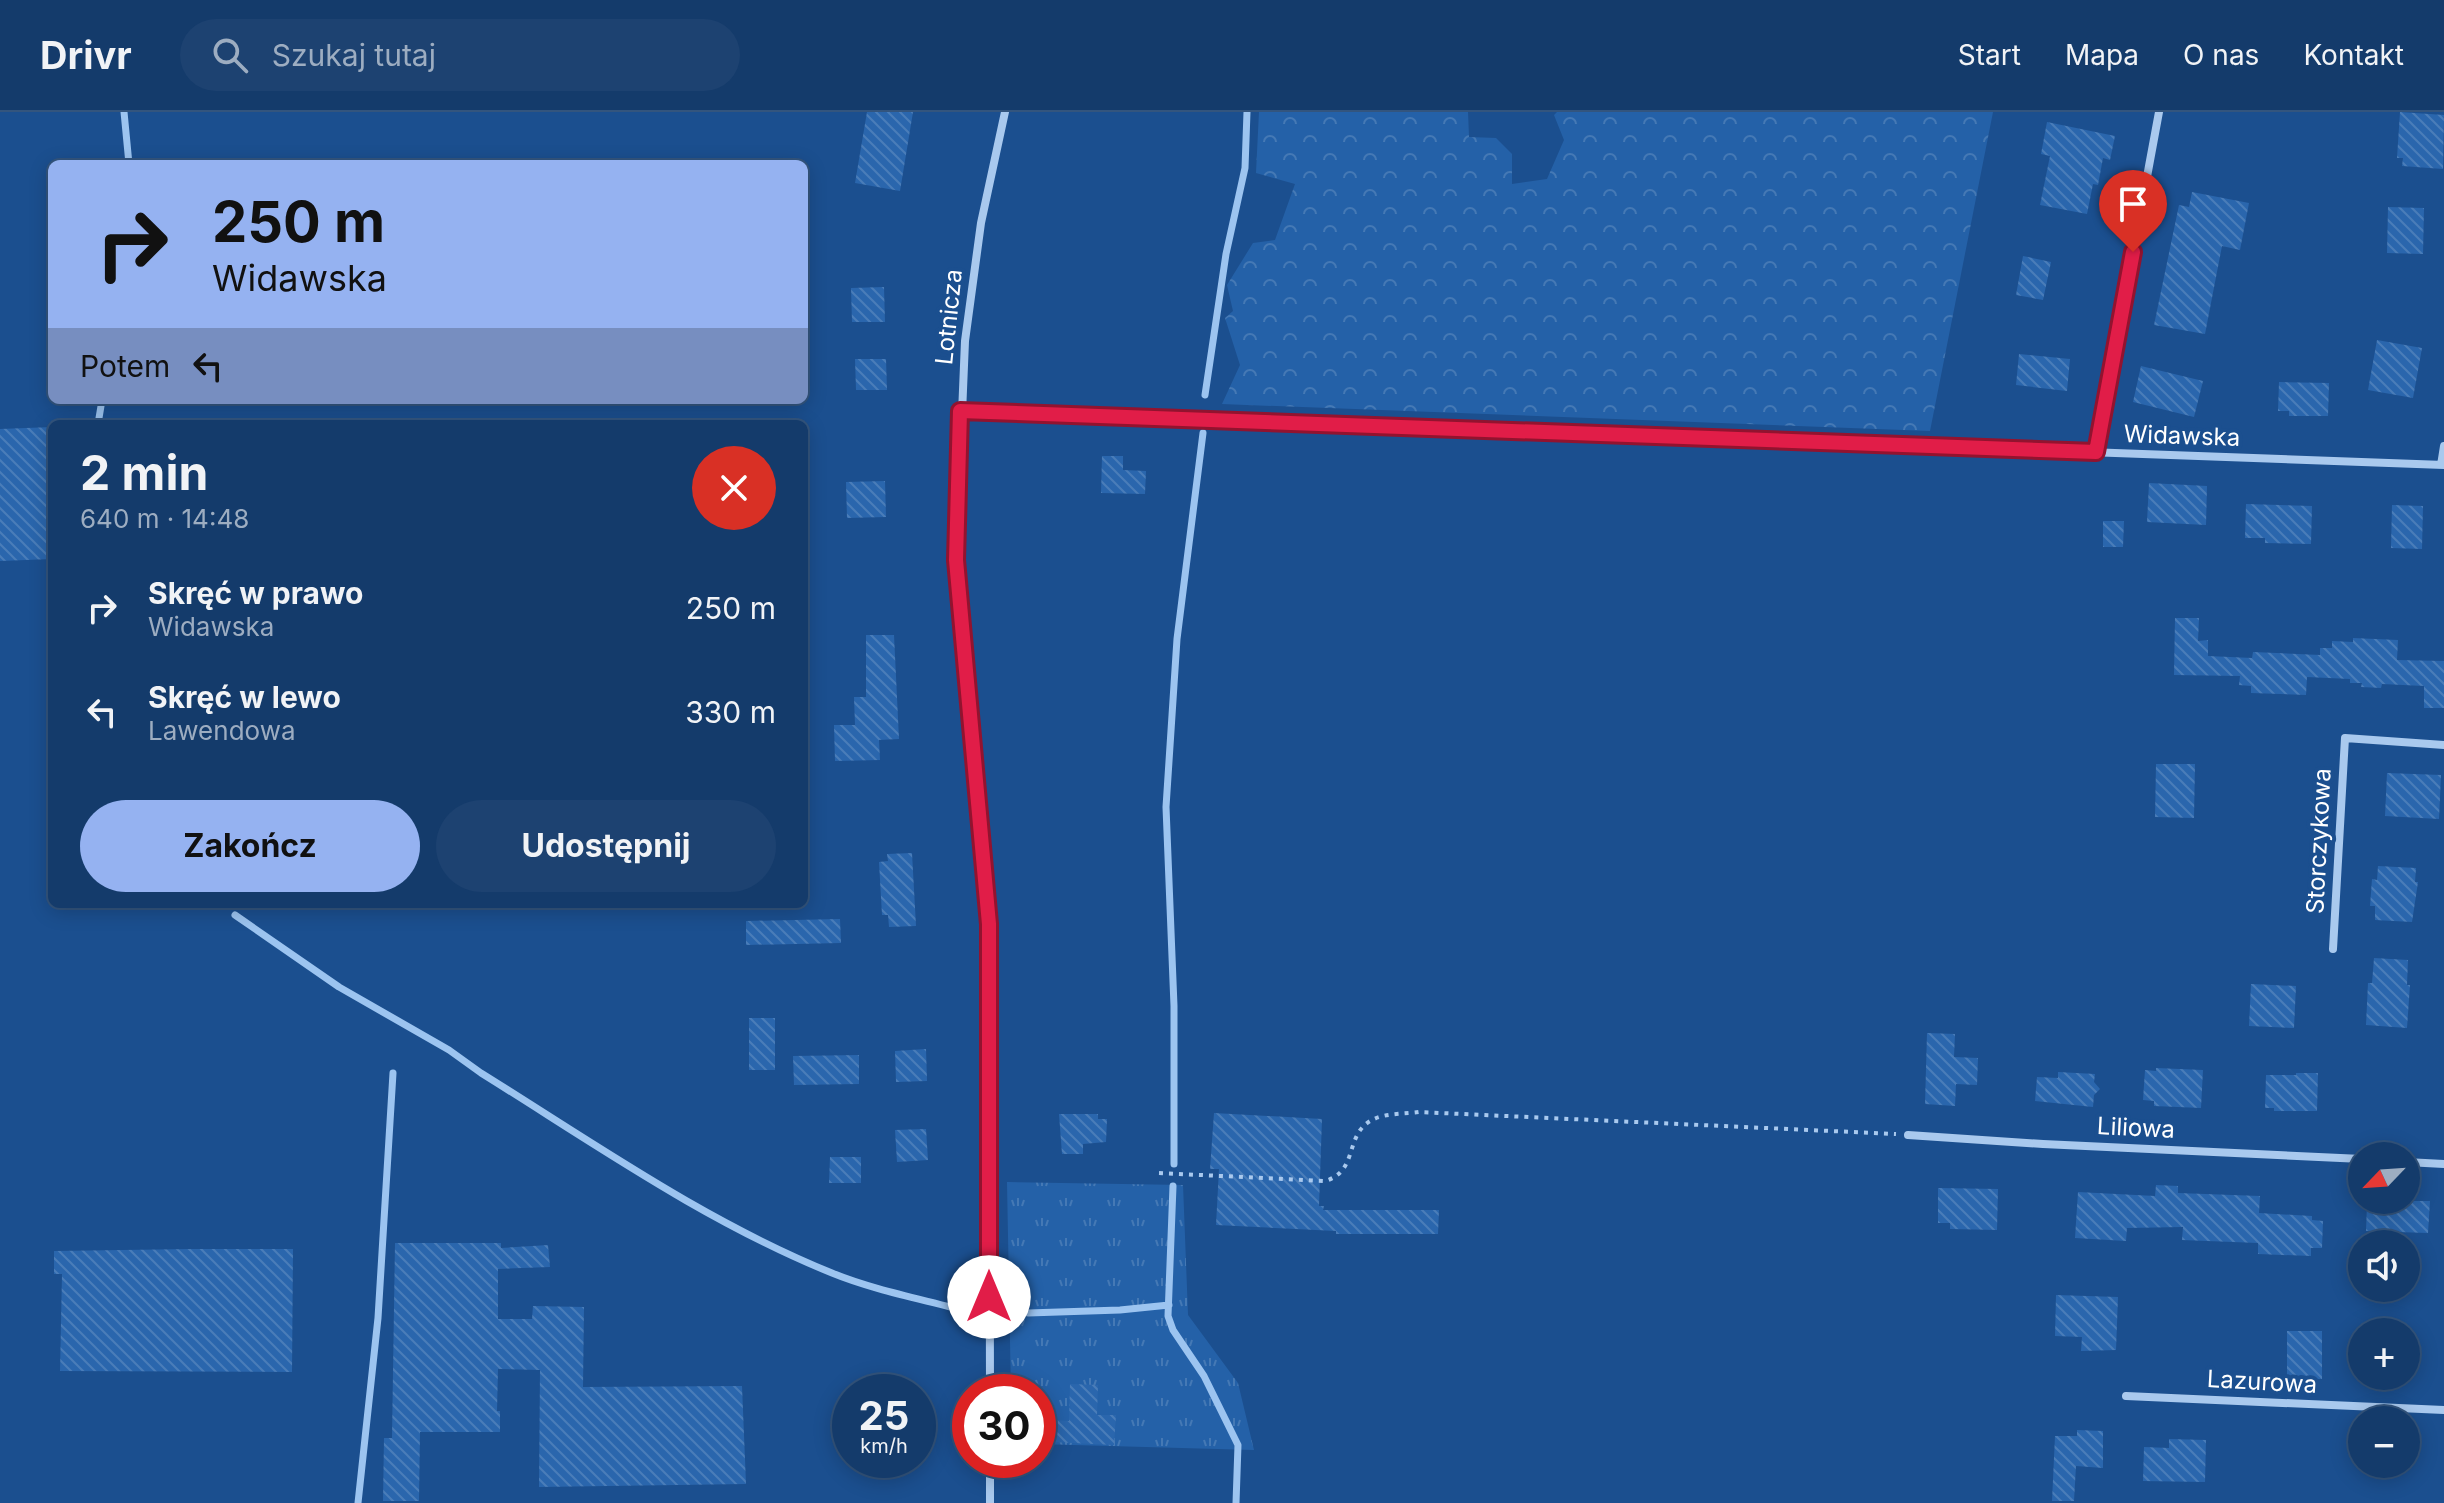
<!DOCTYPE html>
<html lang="pl">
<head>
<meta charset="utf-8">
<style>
  :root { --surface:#143b6b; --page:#1d4271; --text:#f1f3f6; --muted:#9dadc1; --line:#33557e; --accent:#95b2f1 }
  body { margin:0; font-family:Inter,sans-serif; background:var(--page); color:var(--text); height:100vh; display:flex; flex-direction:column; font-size:30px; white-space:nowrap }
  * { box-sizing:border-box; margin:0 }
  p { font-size:26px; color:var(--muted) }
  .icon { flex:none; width:44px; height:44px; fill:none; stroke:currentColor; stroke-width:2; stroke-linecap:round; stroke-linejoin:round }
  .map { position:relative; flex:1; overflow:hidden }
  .side { position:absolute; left:48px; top:308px; width:760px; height:488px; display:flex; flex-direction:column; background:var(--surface); border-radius:12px; box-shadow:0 4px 20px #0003,0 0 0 2px var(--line) }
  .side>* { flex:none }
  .top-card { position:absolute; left:48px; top:48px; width:760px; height:244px; border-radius:12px; box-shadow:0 4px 20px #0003,0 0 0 2px var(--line); background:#95b2f1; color:#111; overflow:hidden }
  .needle { width:52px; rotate:245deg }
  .controls { position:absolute; left:2348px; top:1030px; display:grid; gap:16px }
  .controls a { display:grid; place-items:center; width:72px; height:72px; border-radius:50%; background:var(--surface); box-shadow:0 4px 20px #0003,0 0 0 2px var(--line); font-size:40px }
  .speed { position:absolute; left:832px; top:1262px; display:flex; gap:16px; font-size:40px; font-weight:700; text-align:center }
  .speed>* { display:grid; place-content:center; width:104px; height:104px; border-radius:50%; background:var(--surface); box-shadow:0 4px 20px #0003,0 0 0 2px var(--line); line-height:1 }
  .speed small { font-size:20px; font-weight:400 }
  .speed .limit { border:12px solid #d22; background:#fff; color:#111 }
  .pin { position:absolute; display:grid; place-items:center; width:68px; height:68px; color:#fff; margin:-82px -34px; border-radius:50% 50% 50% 0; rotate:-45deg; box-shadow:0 0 8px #0007 }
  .pin .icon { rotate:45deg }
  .me { position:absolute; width:88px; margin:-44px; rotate:0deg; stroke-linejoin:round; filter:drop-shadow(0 0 6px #0008) }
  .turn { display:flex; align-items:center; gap:28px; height:168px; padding:0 32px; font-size:36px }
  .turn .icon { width:104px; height:104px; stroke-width:2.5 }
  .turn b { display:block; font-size:56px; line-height:68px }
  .then { display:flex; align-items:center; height:76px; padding:0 32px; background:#0003; gap:16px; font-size:30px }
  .round { display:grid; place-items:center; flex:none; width:84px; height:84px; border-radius:42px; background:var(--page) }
  .summary { display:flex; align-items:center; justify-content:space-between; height:136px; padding:0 32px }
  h1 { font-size:48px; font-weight:700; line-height:60px }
  .button { display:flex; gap:16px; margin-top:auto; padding:16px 32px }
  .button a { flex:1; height:92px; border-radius:48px; background:var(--accent); color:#111; font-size:32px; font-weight:700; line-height:92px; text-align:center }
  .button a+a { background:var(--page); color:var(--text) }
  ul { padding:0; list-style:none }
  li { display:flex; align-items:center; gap:24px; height:104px; padding:0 32px }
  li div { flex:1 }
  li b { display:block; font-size:30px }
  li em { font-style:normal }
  header { display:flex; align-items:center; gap:48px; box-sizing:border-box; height:112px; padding:0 40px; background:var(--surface); border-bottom:2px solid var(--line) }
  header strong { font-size:38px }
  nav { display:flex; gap:44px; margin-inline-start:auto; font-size:28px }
  .search { width:560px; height:72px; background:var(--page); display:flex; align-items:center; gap:20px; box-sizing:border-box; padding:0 28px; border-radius:44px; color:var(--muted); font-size:30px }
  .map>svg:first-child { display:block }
</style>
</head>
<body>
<header>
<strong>Drivr</strong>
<div class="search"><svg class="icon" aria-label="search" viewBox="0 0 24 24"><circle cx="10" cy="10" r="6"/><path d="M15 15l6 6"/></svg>Szukaj tutaj</div>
<nav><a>Start</a><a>Mapa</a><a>O nas</a><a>Kontakt</a></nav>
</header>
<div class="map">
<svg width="2444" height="1391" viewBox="0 0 2444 1391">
  <defs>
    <pattern id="grass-tufts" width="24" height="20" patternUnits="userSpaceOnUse" patternTransform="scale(2)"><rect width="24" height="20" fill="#2461a8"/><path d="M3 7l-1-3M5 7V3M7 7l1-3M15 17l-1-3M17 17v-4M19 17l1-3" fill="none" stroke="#4579b5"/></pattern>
    <pattern id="forest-crowns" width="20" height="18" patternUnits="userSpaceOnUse" patternTransform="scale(2)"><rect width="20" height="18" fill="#2461a8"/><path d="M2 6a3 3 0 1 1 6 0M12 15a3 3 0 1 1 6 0" fill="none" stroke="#4579b5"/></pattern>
    <pattern id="building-back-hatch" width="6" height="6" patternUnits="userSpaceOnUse" patternTransform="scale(2)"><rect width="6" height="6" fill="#2a66ad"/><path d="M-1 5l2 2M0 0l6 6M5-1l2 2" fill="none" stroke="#4a7db9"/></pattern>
  </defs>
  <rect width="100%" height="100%" fill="#1b4f8f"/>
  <path fill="url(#grass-tufts)" d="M1007,1070L1183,1073L1188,1203L1238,1271L1254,1338L1038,1332V1280H1011Z"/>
  <path fill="url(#forest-crowns)" d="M1259,0H1468L1469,25L1496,26L1512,42V72L1547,67L1564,28L1554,3L1557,0H1993L1930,319L1222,292L1240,253L1225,206L1233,199L1227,173L1253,131L1275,128L1295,72L1256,61Z"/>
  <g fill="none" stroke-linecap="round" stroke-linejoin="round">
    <path stroke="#9cc4f0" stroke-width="7" d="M124,0L129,52
      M1205,283L1226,142L1245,56L1247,0
      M98,312L102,288
      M235,803L339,875L449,938L481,961C595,1032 706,1110 832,1161C876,1179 927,1188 973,1201
      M1174,1052V894L1166,695L1177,527L1203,321
      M1173,1074L1168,1204L1173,1218L1204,1264L1238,1333L1236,1391
      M1028,1201L1120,1198L1169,1193
      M358,1391L378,1206L393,961"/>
  </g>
  <path fill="url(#building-back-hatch)" d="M867,0H913L900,79L855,71Z
    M2400,0L2444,3L2443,57L2402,54L2403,46H2397Z
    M2047,10L2115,24L2110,48L2103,46L2098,73L2093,72L2087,102L2040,93L2050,44L2041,42Z
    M2192,80L2249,91L2240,138L2222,134L2205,222L2154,213L2179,93L2189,95Z
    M2388,95L2424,96L2423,142L2387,141Z
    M2023,144L2051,150L2043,188L2016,183Z
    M884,175L885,210H852L851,176Z
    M2377,228L2422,236L2413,286L2368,278Z
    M2019,242L2070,247L2067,279L2016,273Z
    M855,247H886L887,278H856Z
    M2141,254L2203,269L2194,305L2133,290Z
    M2279,270L2329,271L2328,304H2289V299H2278Z
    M52,315V447L0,449V317Z
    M1102,344H1123V358L1146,359L1145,382L1101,381Z
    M885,369L886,405L847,406L846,370Z
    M2149,371L2207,374L2206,413L2147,410Z
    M2246,392L2312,394L2311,432L2265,431V426H2245Z
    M2392,393L2423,394L2422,437L2391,436Z
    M2103,409H2124L2123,435H2103Z
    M2175,506H2199L2198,529L2208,528V544L2252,546L2253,540L2320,543V536H2332V529L2353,530V526L2398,528L2397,548L2444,549V596H2424V574L2382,572L2381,576L2361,575L2362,571H2350V567L2307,565L2306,583L2251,581V574L2239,573L2240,564L2174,563Z
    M866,523H894L899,627L879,628L880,648L835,649L834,613H855L854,585H866Z
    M2156,652H2195L2194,706L2155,705Z
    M2387,661L2441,663L2439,707L2385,704Z
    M912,741L916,814L889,815L888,803H882L879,750L888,749L887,742Z
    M2378,754L2416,756L2415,770H2418L2412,810L2375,808V794H2370L2372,767L2377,768Z
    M840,807L841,831L746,833V809Z
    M2374,846L2408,848L2407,873H2410L2407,916L2366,913L2368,871H2372Z
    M2251,872L2296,874L2294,916L2249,914Z
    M749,906H775V958H749Z
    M1927,921L1955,922L1954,945L1978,946L1977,973L1956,972L1955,994L1925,992Z
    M926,937L927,969L896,970L895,939Z
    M859,943V972L794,973L793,944Z
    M2156,956L2203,958L2201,996L2154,994V989L2143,988L2145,958L2156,959Z
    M2058,960L2095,962L2094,970L2100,977L2094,983L2093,995L2035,989L2037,965L2058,966Z
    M2296,961H2318L2317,999H2274V996H2265L2266,963H2296Z
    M1214,1001L1322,1007L1319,1094H1324L1323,1098H1439L1438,1122H1336V1119L1216,1113L1219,1057H1210Z
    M1059,1002H1098V1007H1107L1106,1030L1083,1032V1042H1062Z
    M926,1017L928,1048L897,1050L895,1018Z
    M830,1045H861V1071H829Z
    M2156,1073L2178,1074V1081L2260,1084L2259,1101L2312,1104V1108L2323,1109L2322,1136H2311V1144L2258,1142V1131L2182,1128L2183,1115L2127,1116L2126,1129L2075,1126L2078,1080L2155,1084Z
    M1938,1076L1998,1077L1997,1118L1950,1117V1111H1938Z
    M2381,1089H2430L2428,1121L2366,1119L2367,1092L2381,1093Z
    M395,1131H501V1136L548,1133L550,1155L498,1157V1207H532L533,1194L584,1195L583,1275L742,1274L746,1372L539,1375L540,1258L498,1257L497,1299H500V1320H420L419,1389H383L384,1326H392Z
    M191,1137H293L292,1260L60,1259L62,1162H54V1139Z
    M2056,1183L2118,1185L2116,1238L2081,1239L2082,1225L2055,1224Z
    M2287,1219H2322V1267H2287Z
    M1070,1272L1098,1273L1097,1303H1116L1114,1333L1052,1330V1308L1069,1309Z
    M2077,1318L2103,1319V1356L2076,1354L2074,1389H2052L2055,1324H2077Z
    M2169,1327L2206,1328L2205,1370L2143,1369L2144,1335L2169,1336Z"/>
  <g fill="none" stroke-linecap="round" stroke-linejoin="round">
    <path stroke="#a9c9ee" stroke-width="4" stroke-dasharray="4 6" stroke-linecap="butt" d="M1159,1061L1325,1069C1360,1059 1343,1021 1374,1007C1387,1001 1406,1002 1419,1000L1896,1022"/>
    <path stroke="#a9c9ee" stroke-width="8" d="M960,299L2444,353
      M2096,340L2159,0
      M2441,353L2444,334
      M2333,837L2345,626L2444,633
      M1908,1023L2043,1032L2362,1047
      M2406,1050L2444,1052
      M990,1280L989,812L956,448L965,229L981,111L1005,0
      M2126,1284L2444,1298
      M990,1348V1391"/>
  </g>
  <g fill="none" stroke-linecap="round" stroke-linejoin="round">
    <g stroke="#92132f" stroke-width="20">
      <path id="route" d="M989,1185V812L956,448L960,299L2096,340L2133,140"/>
    </g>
    <use href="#route" stroke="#e11d48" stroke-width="14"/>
  </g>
  <g text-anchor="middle" stroke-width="8" stroke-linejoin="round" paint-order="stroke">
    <g font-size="24" fill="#fff" stroke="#1b4f8f">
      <text transform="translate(949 205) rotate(-84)" y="8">Lotnicza</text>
      <text transform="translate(2182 324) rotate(2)" y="8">Widawska</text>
      <text transform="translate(2319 729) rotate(-87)" y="8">Storczykowa</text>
      <text transform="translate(2136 1016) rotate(3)" y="8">Liliowa</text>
      <text transform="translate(2262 1270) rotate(3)" y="8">Lazurowa</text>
    </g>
  </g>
</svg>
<div class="controls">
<a><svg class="needle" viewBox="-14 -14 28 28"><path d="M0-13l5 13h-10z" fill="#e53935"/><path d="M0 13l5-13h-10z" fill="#9dadc1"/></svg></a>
<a><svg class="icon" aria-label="sound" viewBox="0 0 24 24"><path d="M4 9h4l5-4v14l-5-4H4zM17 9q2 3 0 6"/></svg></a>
<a>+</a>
<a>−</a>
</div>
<div class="speed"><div>25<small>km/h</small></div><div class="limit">30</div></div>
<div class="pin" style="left:2133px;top:140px;background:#d93025"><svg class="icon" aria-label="arrive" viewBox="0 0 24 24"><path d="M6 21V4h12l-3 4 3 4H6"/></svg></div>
<svg class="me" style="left:989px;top:1185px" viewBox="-20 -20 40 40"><circle r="19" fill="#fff"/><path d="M0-13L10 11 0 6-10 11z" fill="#e11d48"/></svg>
<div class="top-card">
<div class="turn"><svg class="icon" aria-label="right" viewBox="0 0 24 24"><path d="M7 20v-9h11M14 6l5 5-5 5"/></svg><div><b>250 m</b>Widawska</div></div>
<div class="then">Potem<svg class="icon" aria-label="left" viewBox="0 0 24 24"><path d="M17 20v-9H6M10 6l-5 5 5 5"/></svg></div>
</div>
<section class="side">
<div class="summary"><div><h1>2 min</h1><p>640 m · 14:48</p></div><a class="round" style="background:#d93025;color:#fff"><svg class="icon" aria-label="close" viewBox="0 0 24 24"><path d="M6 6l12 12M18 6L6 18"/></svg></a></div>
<ul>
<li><svg class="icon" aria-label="right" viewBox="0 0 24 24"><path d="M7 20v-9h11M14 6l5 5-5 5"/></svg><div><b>Skręć w prawo</b><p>Widawska</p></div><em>250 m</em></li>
<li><svg class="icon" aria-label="left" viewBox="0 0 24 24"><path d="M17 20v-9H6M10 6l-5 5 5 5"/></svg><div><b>Skręć w lewo</b><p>Lawendowa</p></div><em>330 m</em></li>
</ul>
<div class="button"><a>Zakończ</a><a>Udostępnij</a></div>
</section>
</div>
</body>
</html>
